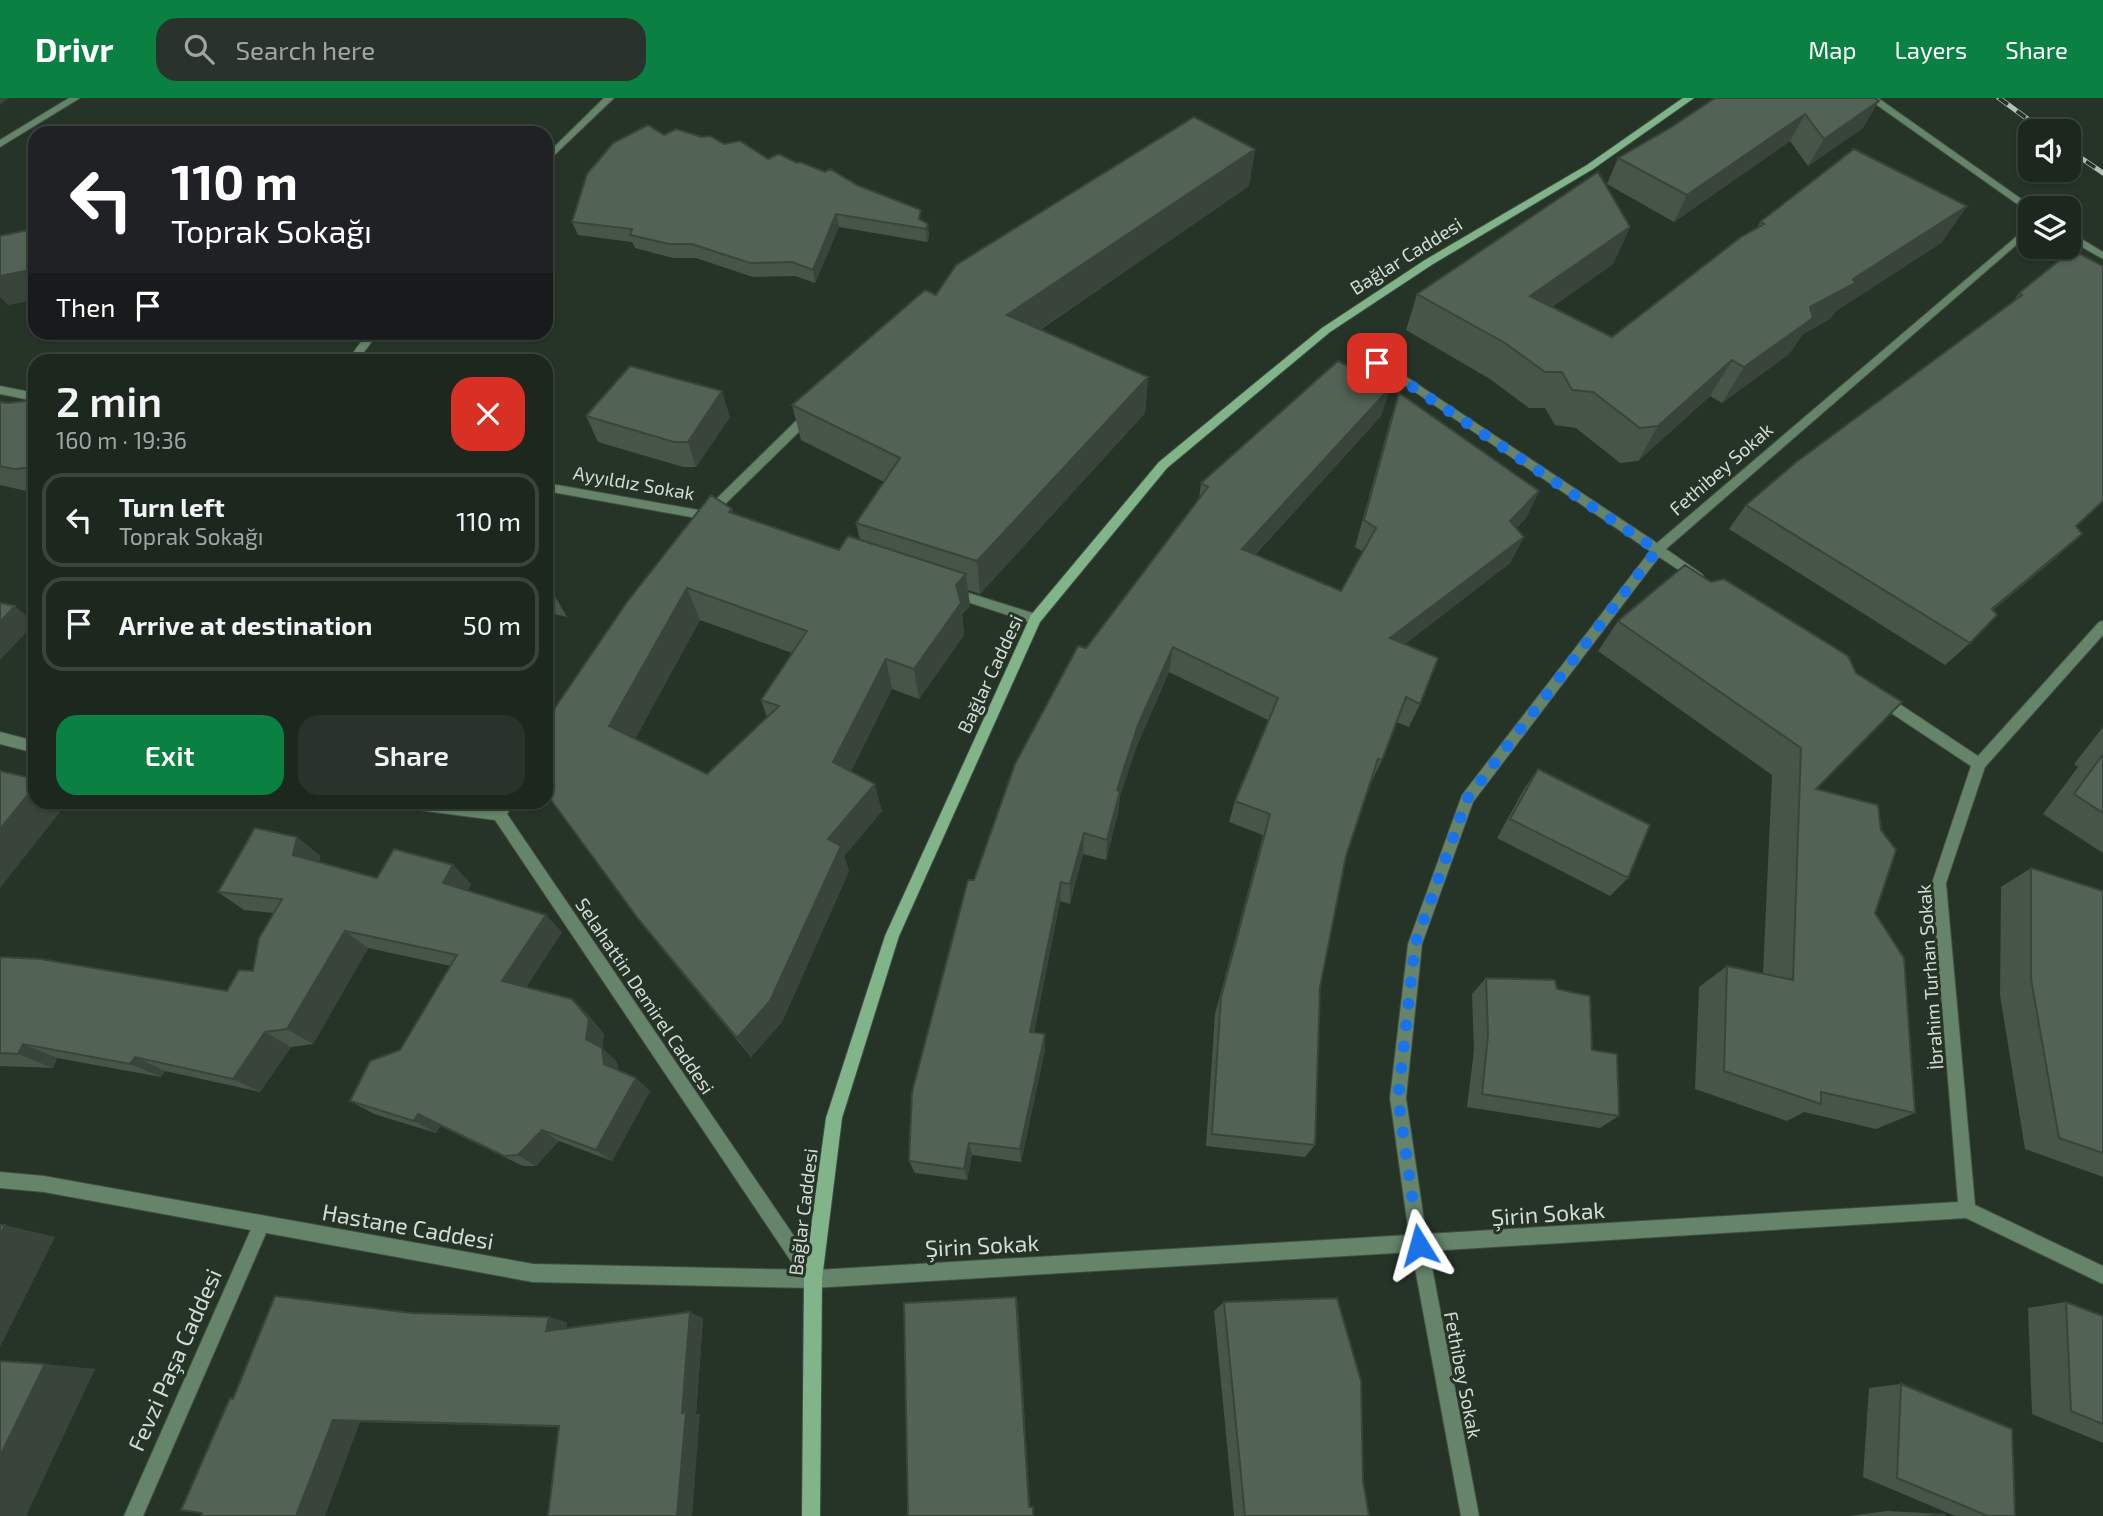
<!DOCTYPE html>
<html lang="en">
<head>
<meta charset="utf-8">
<style>
  :root { --surface:#1c271e; --page:#29332b; --text:#f1f3f6; --muted:#a0a5a4; --line:#3a443c; --accent:#0b8043 }
  body { margin:0; font-family:"Exo 2",sans-serif; background:var(--page); color:var(--text); height:100vh; display:flex; flex-direction:column; font-size:26px; white-space:nowrap }
  * { box-sizing:border-box; margin:0 }
  p { font-size:23px; color:var(--muted) }
  .icon { flex:none; width:38px; height:38px; fill:none; stroke:currentColor; stroke-width:2; stroke-linecap:round; stroke-linejoin:round }
  .map { position:relative; flex:1; overflow:hidden }
  .sheet { position:absolute; left:28px; top:256px; width:525px; height:455px; display:flex; flex-direction:column; background:var(--surface); border-radius:21px; box-shadow:0 2px 5px #0004,0 0 0 2px var(--line) }
  .sheet>* { flex:none }
  .guide { position:absolute; left:28px; top:28px; width:525px; height:214px; border-radius:21px; box-shadow:0 2px 5px #0004,0 0 0 2px var(--line); background:#202124; color:#fff; overflow:hidden }
  .controls { position:absolute; left:2018px; top:21px; display:grid; gap:14px }
  .controls a { display:grid; place-items:center; width:63px; height:63px; border-radius:14px; background:var(--surface); box-shadow:0 2px 5px #0004,0 0 0 2px var(--line); font-size:35px }
  .pin { position:absolute; display:grid; place-items:center; width:60px; height:60px; color:#fff; margin:-30px; border-radius:14px; box-shadow:0 4px 10px #0006 }
  .me { position:absolute; width:77px; margin:-38px; rotate:352deg; stroke-linejoin:round; filter:drop-shadow(0 0 5px #0008) }
  .turn { display:flex; align-items:center; gap:24px; height:147px; padding:0 28px; font-size:32px }
  .turn .icon { width:91px; height:91px; stroke-width:2.5 }
  .turn b { display:block; font-size:49px; line-height:60px }
  .then { display:flex; align-items:center; height:66px; padding:0 28px; background:#0003; gap:14px; font-size:26px }
  .round { display:grid; place-items:center; flex:none; width:74px; height:74px; border-radius:21px; background:var(--page) }
  .overview { display:flex; align-items:center; justify-content:space-between; height:119px; padding:0 28px }
  h1 { font-size:42px; font-weight:600; line-height:52px }
  .button { display:flex; gap:14px; margin-top:auto; padding:14px 28px }
  .button a { flex:1; height:80px; border-radius:21px; background:var(--accent); color:#fff; font-size:28px; font-weight:600; line-height:80px; text-align:center }
  .button a+a { background:var(--page); color:var(--text) }
  ul { padding:0; list-style:none }
  li { display:flex; align-items:center; gap:21px; height:94px; margin:0 14px 10px; padding:0 14px; border:4px solid var(--line); border-radius:21px }
  li div { flex:1 }
  li b { display:block; font-size:26px }
  li em { font-style:normal }
  header { display:flex; align-items:center; gap:42px; box-sizing:border-box; height:98px; padding:0 35px; background:var(--accent); color:#fff }
  header strong { font-size:33px }
  nav { display:flex; gap:38px; margin-inline-start:auto; font-size:24px }
  .search { width:490px; height:63px; background:var(--page); display:flex; align-items:center; gap:18px; box-sizing:border-box; padding:0 24px; border-radius:21px; color:var(--muted); font-size:26px }
  .map>svg:first-child { display:block }
</style>
</head>
<body>
<header>
<strong>Drivr</strong>
<div class="search"><svg class="icon" aria-label="search" viewBox="0 0 24 24"><circle cx="10" cy="10" r="6"/><path d="M15 15l6 6"/></svg>Search here</div>
<nav><a>Map</a><a>Layers</a><a>Share</a></nav>
</header>
<div class="map">
<svg width="2103" height="1418" viewBox="0 0 2103 1418">
  <rect width="100%" height="100%" fill="#263428"/>
  <g fill="none" stroke-linecap="round" stroke-linejoin="round">
    <g stroke="#424f44" stroke-width="2">
      <path id="minor" d="M69,0H80L0,49V42Z
        M604,0H614L546,65V57Z
        M1867,0H1878L2034,110H2030V114L2027,113Z
        M2030,127V135L1666,451L1702,476L1704,479L1702,482H1694L1659,459L1473,704L1422,846L1406,1000L1426,1136L1958,1104L1932,785L1971,668L1876,605L1874,601L1881,596L1886,597L1978,658L2099,524L2103,523V537L1985,669L1946,785L1975,1107L2103,1168V1186L1966,1120L1429,1153L1479,1418H1461L1412,1154L813,1190L807,1187L495,722L403,710L398,708L396,704H448L496,709L500,704H515L507,716L817,1172L1409,1137L1390,1000L1408,846L1462,697L1650,453L1372,265L1377,261L1381,262L1657,445Z
        M2068,133L2103,154V161L2068,141Z
        M368,234H379L358,262H348Z
        M0,288L35,295V303L0,296Z
        M809,313L815,317L813,320L716,415L719,419L713,423L546,393V385L704,413L805,314Z
        M953,490L1039,517L1041,521L1035,526L949,498L947,495L949,492Z
        M0,634L35,643V655L0,646Z
        M262,1118L268,1120L270,1126L143,1418H124L256,1120Z"/>
    </g>
    <g stroke="#424f44" stroke-width="2">
      <path id="tertiary" d="M0,1074L44,1078L533,1166L813,1172L819,1175L822,1181L819,1187L813,1190L533,1184L44,1094L0,1090Z"/>
    </g>
    <g stroke="#424f44" stroke-width="2">
      <path id="secondary" d="M1683,0H1694L1593,71L1433,166L1330,234L1167,370L1040,524L899,838L842,1020L822,1181L820,1418H802L804,1181L826,1020L885,838L1031,517L1159,364L1322,230L1425,162L1587,67Z"/>
    </g>
    <use href="#minor" fill="#65846a" fill-rule="evenodd"/>
    <use href="#tertiary" fill="#65846a" fill-rule="evenodd"/>
    <use href="#secondary" fill="#82b48a" fill-rule="evenodd"/>
    <g stroke="#b5bfb6" stroke-width="5">
      <path id="rail" d="M1999,0L2044,33
        M2068,51L2103,75"/>
    </g>
    <use href="#rail" stroke="#263428" stroke-width="3.5" stroke-dasharray="11" stroke-linecap="butt"/>
  </g>
  <path fill="#475448" fill-rule="evenodd" d="M1875,0L1863,30L1808,68L1790,43L1674,124L1607,86L1618,60Z
    M664,37L724,46L768,61L797,65L928,126L929,139L927,144L839,129L815,185L795,178L753,179L696,160H673L635,150L632,144L578,137L572,124Z
    M1255,51L1249,88L1040,232L1148,279L1145,315L980,496L968,492L970,508L962,516L964,537L919,601L892,591L851,673L882,713L844,758L849,773L782,924L751,959L657,845L546,695L732,411L733,416L839,452L860,442L856,425L884,384L801,342L792,307L936,197ZM700,522L792,555L761,602L767,619L707,676L635,641Z
    M1967,108L1941,145L1836,213L1830,221L1803,236L1789,256L1722,305L1710,298L1638,363L1620,365L1576,330L1555,327L1545,310H1529L1490,281L1406,232L1417,196L1630,129L1613,166L1552,209L1612,239L1757,130L1760,124Z
    M2072,152L2077,428L2057,459L1993,512L1970,545L1945,567L1729,431L1746,407L2012,205L2019,195Z
    M1390,290L1381,318L1255,457L1341,493L1363,454L1355,449L1390,323L1399,295L1539,393L1526,420L1516,430L1524,439L1510,465L1405,546L1420,606L1409,629L1396,624L1382,662L1371,685L1370,684L1346,758L1320,889L1315,1047L1305,1059L1206,1048L1215,916L1263,737L1229,724L1235,703L1268,622L1169,574L1136,650L1120,698L1118,715L1106,762L1083,756L1070,806L1060,803L1034,935L1045,952L1021,1064L972,1057L967,1082L915,1075L909,1063L974,782L1086,550L1199,400L1201,385Z
    M35,302V395L0,387V304L7,305Z
    M586,318L730,319L696,369H683L598,344Z
    M546,483L567,519L546,514Z
    M1711,484L1848,558L1816,691L1875,815L1915,1015L1876,1031L1804,1014L1787,1023L1695,991L1699,889L1727,868L1763,876L1772,677L1598,553L1618,523Z
    M2103,629V755L2043,716L2078,669L2074,666Z
    M1538,671L1628,780L1610,798L1497,740L1524,691Z
    M297,739L320,758L319,764L377,780L453,767L471,786L468,792L562,834L526,889L572,901L588,917L604,936L602,950L617,964L618,972L650,993L612,1063L559,1043L536,1068H523L440,1028L436,1035L374,1016L350,1003L400,952L451,868L368,850L313,946L291,949L260,994L165,973L161,979L57,960L53,970L0,968V859L227,893L253,873L273,815L244,812L218,794Z
    M2031,770L2103,793V1079L2025,1051L2000,897L2001,789Z
    M1486,880L1557,891L1592,952L1619,1018L1600,1030L1467,1009L1474,952L1472,896Z
    M1224,1204L1363,1383L1369,1418H1234L1214,1213Z
    M2066,1204L2103,1218V1345L2032,1316L2028,1210Z
    M411,1215L567,1224L566,1230L703,1220L696,1316H700L559,1329L360,1324L202,1415L234,1300Z
    M1901,1286L2015,1418H1955L1863,1379L1869,1290Z
    M1887,1413L1944,1416L1945,1418H1849Z"/>
  <path fill="#39453b" d="M0,0H9L0,7Z
    M1879,3L1863,30L1808,68L1824,41Z
    M1805,16L1790,43L1674,124L1687,97Z
    M1255,51L1249,88L1008,253L1007,217Z
    M1967,108L1941,145L1836,213L1830,221L1803,236L1789,256L1722,305L1744,269L1810,209Z
    M836,116L839,129L815,185L813,172Z
    M928,126L929,139L927,144L926,131Z
    M1630,129L1613,166L1515,234L1530,198Z
    M33,131L35,133V167Z
    M35,171V202L8,207L0,199V178Z
    M1732,262L1710,298L1638,363L1658,328Z
    M1148,279L1145,315L980,496L977,463Z
    M1390,290L1381,318L1236,477L1242,451Z
    M722,293L730,319L696,369L688,344Z
    M1539,393L1526,420L1498,450L1510,423Z
    M2082,436L2057,459L1967,534L1992,511Z
    M1524,439L1510,465L1380,565L1390,540Z
    M966,476L970,508L962,516L964,537L919,601L914,571L956,487Z
    M687,490L700,522L626,657L609,628Z
    M15,508L35,525L0,562V524Z
    M1173,549L1169,574L1136,650L1120,698L1118,715L1106,762L1107,742L1117,692L1138,627Z
    M886,561L892,591L842,692L833,664Z
    M875,686L882,713L844,758L849,773L782,924L751,959L737,940L828,741Z
    M35,688V704H68L0,790V731Z
    M1084,735L1083,756L1070,806V786Z
    M297,739L320,758L316,775L293,757Z
    M453,767L471,786L462,803L443,785Z
    M1061,784L1060,803L1031,950L1030,934Z
    M546,817L562,834L520,899L502,883Z
    M345,833L368,850L313,946L287,931Z
    M572,901L588,917L604,936L602,950L617,964L619,980L604,966L586,941Z
    M265,934L291,949L260,994L233,981Z
    M1045,936V952L1021,1064L1020,1051Z
    M23,946L57,960L53,970L18,956Z
    M135,959L165,973L161,979L130,966Z
    M636,980L650,993L612,1063L596,1052Z
    M418,1016L440,1028L436,1035L414,1023Z
    M542,1032L559,1043L536,1068L518,1057Z
    M969,1045L972,1057L967,1082L964,1071Z
    M5,1127L55,1139L0,1249V1138Z
    M1016,1199L1018,1205L1030,1408L1029,1409Z
    M690,1214L703,1220L696,1316H700L692,1418H677L682,1315Z
    M549,1219L567,1224L565,1238L546,1233Z
    M45,1266L95,1271L26,1418H0V1358Z
    M333,1322L360,1324L325,1418H296Z"/>
  <path fill="#526254" stroke="#39453b" stroke-width="2" fill-rule="evenodd" d="M1715,0H1875L1879,3L1824,41L1805,16L1687,97L1618,60L1670,30Z
    M1194,19L1255,51L1007,217L1148,279L977,463L856,425L900,360L792,307L925,192L936,197L956,167Z
    M648,27L664,37L676,31L702,39L710,38L724,46L740,43L768,61L779,56L797,65L800,64L825,74L830,71L857,87L921,112L919,121L928,126L926,131L836,116L813,172L792,164L750,165L692,146H669L630,137L632,131L572,124L587,76L613,45Z
    M1854,51L1967,108L1853,181L1855,185L1810,209L1813,220L1744,269L1732,262L1658,328L1640,330L1593,294L1572,292L1562,274H1545L1505,245L1417,196L1598,74L1630,129L1530,198L1612,239L1741,139L1764,126L1760,124Z
    M33,131L35,171L0,178V138Z
    M2072,152L2103,168V403L2076,428L2082,436L1992,511L1997,517L1970,545L1746,407L1795,365L2022,197L2019,195Z
    M1338,263L1390,290L1242,451L1341,493L1376,430L1364,422L1399,295L1539,393L1510,423L1524,439L1390,540L1438,560L1420,606L1406,599L1382,662L1378,661L1346,758L1320,889L1315,1047L1212,1036L1221,899L1270,716L1235,703L1278,600L1173,549L1138,627L1117,692L1120,693L1107,742L1084,735L1070,786L1061,784L1030,934L1045,936L1020,1051L969,1045L964,1071L909,1063L912,994L968,782H974L1015,666L1078,548L1086,550L1208,389L1201,385Z
    M630,268L722,293L688,344H674L586,318Z
    M35,302V369L14,371L0,368V304L7,305Z
    M711,397L732,411L729,414L839,452L848,438L966,476L956,487L961,505L914,571L886,561L833,664L875,686L828,741L841,748L770,903L737,940L639,822L546,695V623L627,504ZM687,490L807,533L761,602L779,608L707,676L609,628Z
    M1685,467L1711,484L1724,481L1848,558L1856,575L1902,604L1816,691L1878,707L1881,732L1896,752L1875,815L1904,860L1915,1015L1821,994V1006L1724,973L1727,868L1793,882L1801,650L1618,523Z
    M546,483L553,495L546,494Z
    M0,505L15,508L0,524Z
    M2103,656V715L2074,696Z
    M1538,671L1650,727L1628,780L1510,721Z
    M0,673L35,681V688L0,731Z
    M255,730L297,739L293,757L377,780L394,751L453,767L443,785L546,817L502,883L572,901L589,921L586,941L602,950L604,966L636,980L596,1052L542,1032L518,1057L504,1058L418,1016L414,1023L350,1003L370,963L400,952L457,857L345,833L287,931L265,934L233,981L135,959L130,966L23,946L18,956L0,955V859L41,861L227,893L239,872L253,873L259,840L282,801L218,794Z
    M2031,770L2103,793V1055L2059,1040L2031,881Z
    M1486,880L1555,882L1557,891L1590,898L1592,952L1617,956L1619,1018L1482,996L1488,937Z
    M0,1127H5L0,1138Z
    M275,1198L411,1215L549,1219L546,1233L690,1214L682,1315L686,1314L677,1418H548L559,1328L333,1322L296,1418H201L202,1415L181,1412L230,1300L233,1301Z
    M1016,1199L1029,1409H1033V1418H908L904,1205Z
    M1337,1200L1361,1283L1363,1383L1369,1418H1245L1224,1204Z
    M2066,1204L2103,1218V1326L2071,1313Z
    M0,1263L45,1266L0,1358Z
    M1901,1286L2012,1331L2015,1418H1988L1897,1380Z
    M1944,1416L1945,1418H1928Z"/>
  <g fill="none" stroke-linecap="round" stroke-linejoin="round">
    <path stroke="#1a73e8" stroke-width="12" stroke-dasharray="0 21.6" d="M1377,265L1657,452L1467,701L1415,846L1398,1000L1419,1147"/>
  </g>
  <g text-anchor="middle" stroke-width="6" stroke-linejoin="round" paint-order="stroke">
    <g font-size="19" fill="#d3dcd4" stroke="#263428">
      <text transform="translate(1406 158) rotate(-32)" y="7">Bağlar Caddesi</text>
      <text transform="translate(1721 371) rotate(-41)" y="7">Fethibey Sokak</text>
      <text transform="translate(634 385) rotate(10)" y="7">Ayyıldız Sokak</text>
      <text transform="translate(990 576) rotate(-65)" y="7">Bağlar Caddesi</text>
      <text transform="translate(1930 879) rotate(-94)" y="7">İbrahim Turhan Sokak</text>
      <text transform="translate(645 898) rotate(56)" y="7">Selahattin Demirel Caddesi</text>
      <text transform="translate(803 1114) rotate(-83)" y="7">Bağlar Caddesi</text>
      <text transform="translate(1463 1277) rotate(79)" y="7">Fethibey Sokak</text>
    </g>
    <g font-size="23" fill="#d3dcd4" stroke="#263428">
      <text transform="translate(1548 1116) rotate(-4)" y="8">Şirin Sokak</text>
      <text transform="translate(408 1129) rotate(10)" y="8">Hastane Caddesi</text>
      <text transform="translate(982 1148) rotate(-3)" y="8">Şirin Sokak</text>
      <text transform="translate(175 1262) rotate(-66)" y="8">Fevzi Paşa Caddesi</text>
    </g>
  </g>
</svg>
<div class="controls">
<a><svg class="icon" aria-label="sound" viewBox="0 0 24 24"><path d="M4 9h4l5-4v14l-5-4H4zM17 9q2 3 0 6"/></svg></a>
<a><svg class="icon" aria-label="layers" viewBox="0 0 24 24"><path d="M12 4l9 5-9 5-9-5zM3 14l9 5 9-5"/></svg></a>
</div>
<div class="pin" style="left:1377px;top:265px;background:#d93025"><svg class="icon" aria-label="arrive" viewBox="0 0 24 24"><path d="M6 21V4h12l-3 4 3 4H6"/></svg></div>
<svg class="me" style="left:1419px;top:1147px" viewBox="-20 -20 40 40"><path d="M0-17L14 15 0 8-14 15z" fill="#1a73e8" stroke="#fff" stroke-width="4"/></svg>
<div class="guide">
<div class="turn"><svg class="icon" aria-label="left" viewBox="0 0 24 24"><path d="M17 20v-9H6M10 6l-5 5 5 5"/></svg><div><b>110 m</b>Toprak Sokağı</div></div>
<div class="then">Then<svg class="icon" aria-label="arrive" viewBox="0 0 24 24"><path d="M6 21V4h12l-3 4 3 4H6"/></svg></div>
</div>
<section class="sheet">
<div class="overview"><div><h1>2 min</h1><p>160 m · 19:36</p></div><a class="round" style="background:#d93025;color:#fff"><svg class="icon" aria-label="close" viewBox="0 0 24 24"><path d="M6 6l12 12M18 6L6 18"/></svg></a></div>
<ul>
<li><svg class="icon" aria-label="left" viewBox="0 0 24 24"><path d="M17 20v-9H6M10 6l-5 5 5 5"/></svg><div><b>Turn left</b><p>Toprak Sokağı</p></div><em>110 m</em></li>
<li><svg class="icon" aria-label="arrive" viewBox="0 0 24 24"><path d="M6 21V4h12l-3 4 3 4H6"/></svg><div><b>Arrive at destination</b></div><em>50 m</em></li>
</ul>
<div class="button"><a>Exit</a><a>Share</a></div>
</section>
</div>
</body>
</html>
